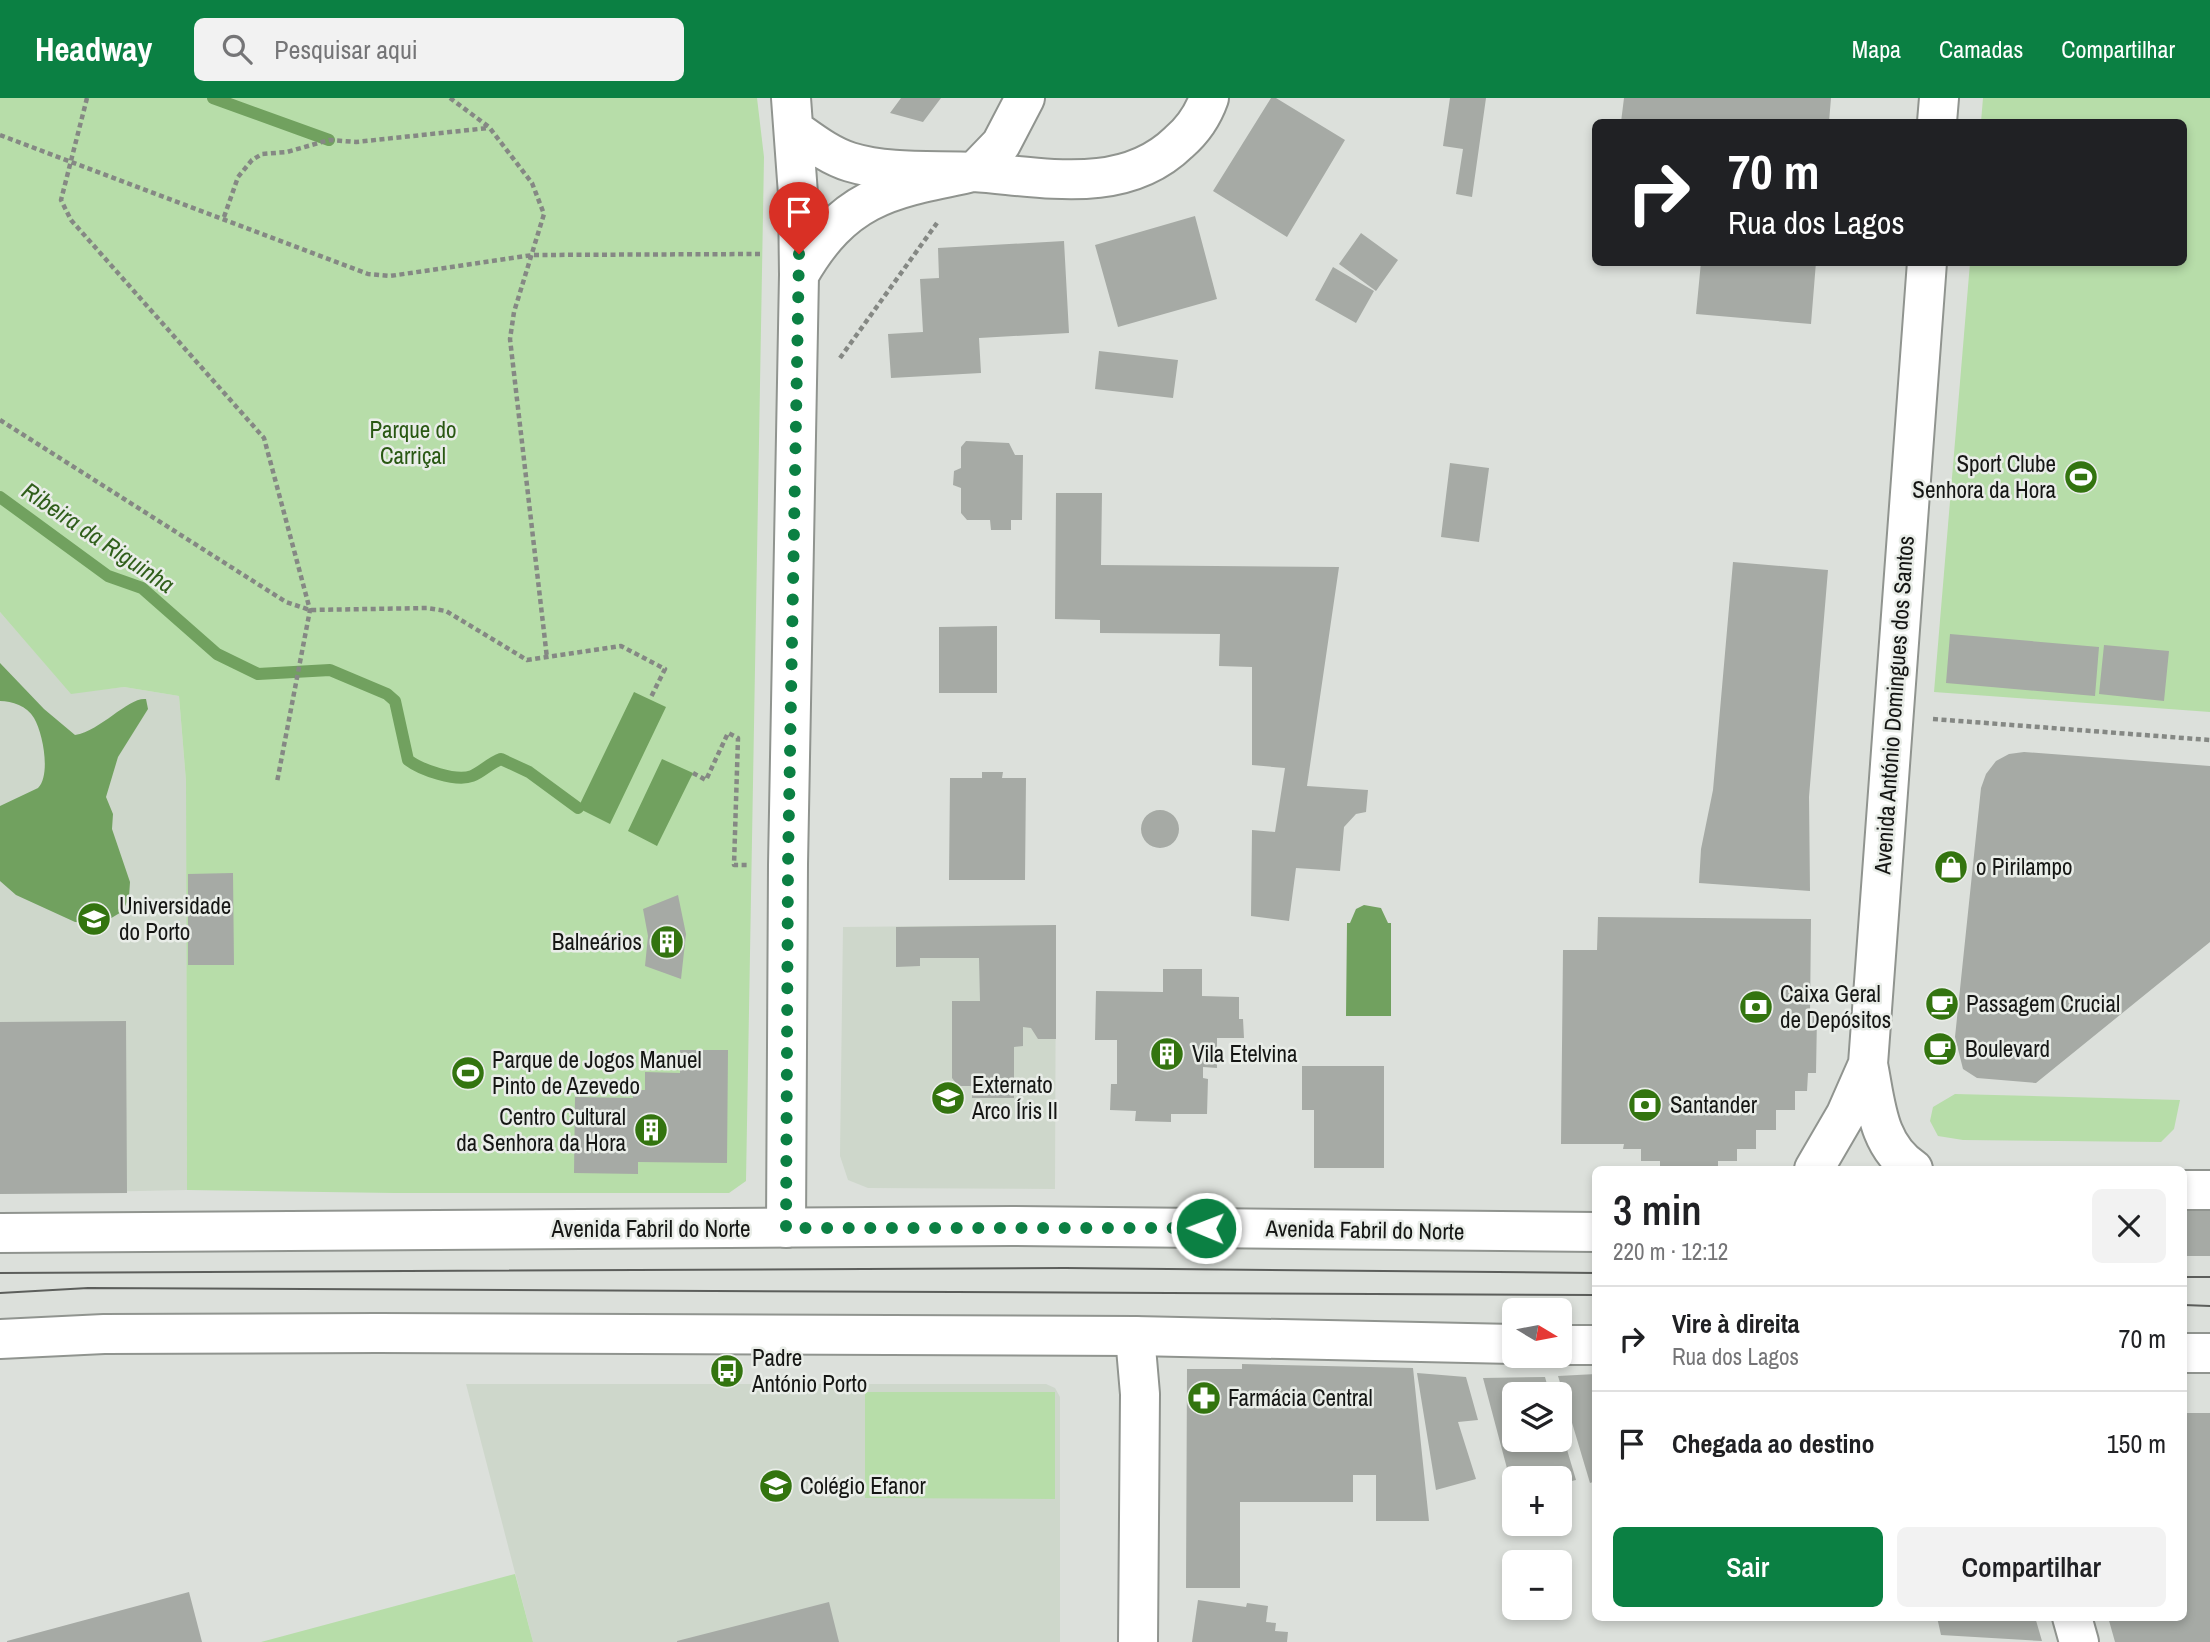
<!DOCTYPE html>
<html lang="pt">
<head>
<meta charset="utf-8">
<style>
  :root { --surface:#fff; --page:#f2f2f2; --text:#202124; --muted:#757577; --line:#e0e0e0; --accent:#0b8043 }
  body { margin:0; font-family:"Archivo Narrow",sans-serif; background:var(--page); color:var(--text); height:100vh; display:flex; flex-direction:column; font-size:26px; white-space:nowrap }
  * { box-sizing:border-box; margin:0 }
  p { font-size:23px; color:var(--muted) }
  .icon { flex:none; width:38px; height:38px; fill:none; stroke:currentColor; stroke-width:2; stroke-linecap:round; stroke-linejoin:round }
  .map { position:relative; flex:1; overflow:hidden }
  .sheet { position:absolute; left:1592px; top:1068px; width:595px; height:455px; display:flex; flex-direction:column; background:var(--surface); border-radius:10px; box-shadow:0 4px 10px #0003 }
  .sheet>* { flex:none }
  .banner { position:absolute; left:1592px; top:21px; width:595px; height:147px; border-radius:10px; box-shadow:0 4px 10px #0003; background:#202124; color:#fff; overflow:hidden }
  .needle { width:46px; rotate:100deg }
  .controls { position:absolute; left:1502px; top:1200px; display:grid; gap:14px }
  .controls a { display:grid; place-items:center; width:70px; height:70px; border-radius:10px; background:var(--surface); box-shadow:0 4px 10px #0003; font-size:35px }
  .pin { position:absolute; display:grid; place-items:center; width:60px; height:60px; color:#fff; margin:-72px -30px; border-radius:50% 50% 50% 0; rotate:-45deg; box-shadow:0 0 7px #0007 }
  .pin .icon { rotate:45deg }
  .me { position:absolute; width:77px; margin:-38px; rotate:271deg; stroke-linejoin:round; filter:drop-shadow(0 0 5px #0008) }
  .turn { display:flex; align-items:center; gap:24px; height:147px; padding:0 21px; font-size:32px }
  .turn .icon { width:91px; height:91px; stroke-width:2.5 }
  .turn b { display:block; font-size:49px; line-height:60px }
  .round { display:grid; place-items:center; flex:none; width:74px; height:74px; border-radius:10px; background:var(--page) }
  .head { display:flex; align-items:center; justify-content:space-between; height:119px; padding:0 21px }
  h1 { font-size:42px; font-weight:600; line-height:52px }
  .action { display:flex; gap:14px; margin-top:auto; padding:14px 21px }
  .action a { flex:1; height:80px; border-radius:10px; background:var(--accent); color:#fff; font-size:28px; font-weight:600; line-height:80px; text-align:center }
  .action a+a { background:var(--page); color:var(--text) }
  ul { padding:0; list-style:none }
  li { display:flex; align-items:center; gap:21px; height:105px; padding:0 21px; border-top:2px solid var(--line) }
  li div { flex:1 }
  li b { display:block; font-size:26px }
  li em { font-style:normal }
  header { display:flex; align-items:center; gap:42px; box-sizing:border-box; height:98px; padding:0 35px; background:var(--accent); color:#fff }
  header strong { font-size:33px }
  nav { display:flex; gap:38px; margin-inline-start:auto; font-size:24px }
  .search { width:490px; height:63px; background:var(--page); display:flex; align-items:center; gap:18px; box-sizing:border-box; padding:0 24px; border-radius:10px; color:var(--muted); font-size:26px }
  .map>svg:first-child { display:block }
</style>
</head>
<body>
<header>
<strong>Headway</strong>
<div class="search"><svg class="icon" aria-label="search" viewBox="0 0 24 24"><circle cx="10" cy="10" r="6"/><path d="M15 15l6 6"/></svg>Pesquisar aqui</div>
<nav><a>Mapa</a><a>Camadas</a><a>Compartilhar</a></nav>
</header>
<div class="map">
<svg width="2210" height="1544" viewBox="0 0 2210 1544">
  <rect width="100%" height="100%" fill="#dce0db"/>
  <path fill="#ced7cb" d="M0,514L71,595L124,589L179,598L186,683L187,1092L0,1096Z
    M1056,827L1055,1091L868,1090L848,1082L840,1058L843,829Z
    M466,1286H1046L1055,1290L1060,1299V1544H533Z"/>
  <path fill="#b7dda9" d="M0,0H757L764,59L746,1083L729,1095H394L187,1092L186,683L179,598L124,589L71,596L0,514Z
    M1983,0H2210V614L1934,594L1970,165L2184,164V24H1981Z
    M1955,996L2180,1002L2174,1031L2161,1044L1963,1042L1938,1038L1930,1023L1933,1009Z
    M865,1294H1055V1401L865,1400Z
    M515,1476L533,1544H261Z"/>
  <path fill="#71a15f" d="M0,565L44,611L75,637C102,632 128,599 146,601L148,611L118,659L106,699L113,716L112,731L130,784L129,799L123,813L103,825L75,824L16,797L0,783V708L38,690C51,677 43,635 34,620C27,608 12,603 0,603Z
    M634,594L666,609L610,726L578,710Z
    M662,661L693,675L657,748L628,733Z
    M1364,807L1381,810L1388,825H1391V918H1346L1347,825H1350L1356,811Z"/>
  <g fill="none" stroke-linecap="round" stroke-linejoin="round">
    <path stroke="#71a15f" stroke-width="12" d="M213,0L329,42
      M0,399L108,478L142,490L217,556L258,576L330,572L387,596L395,603L408,662C421,672 456,684 472,678C482,674 490,665 501,661L529,674L578,710"/>
  </g>
  <path fill="#a6aaa5" d="M901,0H941L923,24L890,15Z
    M1271,0H1276L1345,42L1287,139L1213,93Z
    M1450,0H1486L1472,99L1456,96L1463,51L1443,48Z
    M1624,0H1831L1829,24H1621Z
    M1195,118L1217,201L1118,229L1095,147Z
    M1361,135L1398,162L1376,193L1339,166Z
    M1064,143L1069,235L979,240L981,275L891,280L888,236L923,234L920,181L939,180L938,150Z
    M1701,164H1816L1811,226L1696,216Z
    M1333,169L1374,193L1356,225L1315,202Z
    M1099,253L1178,262L1173,300L1095,291Z
    M966,343L1009,345L1015,357H1023L1022,422H1011V432H991L990,422H967L961,415V390L953,387L954,373L961,370V349Z
    M1450,365L1489,370L1479,444L1441,439Z
    M1056,395H1102L1101,467L1339,469L1307,688L1368,692L1366,714L1356,716L1344,729L1340,773L1296,770L1289,823L1251,818L1252,732L1275,734L1285,670L1252,667V569L1219,568L1220,536L1100,535V522L1055,521Z
    M1733,464L1828,472L1809,699L1810,793L1699,785L1701,751L1713,692Z
    M997,528V595H939V529Z
    M1950,536L2099,549L2095,598L1946,585Z
    M2104,547L2169,553L2164,603L2099,596Z
    M2024,654L2210,668V844L2036,985L1977,980L1963,971L1955,939L1981,690L1986,676L1996,663L2009,656Z
    M982,674H1003L1002,680H1026L1025,782H949L950,680H982Z
    M1141 731a19 19 0 1 1 38 0a19 19 0 1 1-38 0Z
    M233,775L234,867H188V776Z
    M678,797L686,836L681,881L645,868L648,838L643,811Z
    M1598,819L1811,821L1810,918H1817L1816,975H1808L1807,993H1795V1012H1776V1032H1756V1051H1737V1063H1718V1071H1660V1063H1641V1051H1623L1624,1046H1561L1563,852H1597Z
    M1056,827V941H1038L1031,930L1023,929V948L1014,949V1000H972V988H958L952,980V903H980L979,860H920V868L896,869V829Z
    M1163,871H1202V898L1239,899V921H1243L1244,940H1217V970L1203,969V980L1208,981L1207,1016H1171V1024L1135,1023L1136,1013L1110,1012L1111,986H1117V942H1095L1096,893L1163,894Z
    M126,923L127,1095L0,1096V924Z
    M680,952H728L727,1065L638,1064V1076L574,1075L575,999L633,1000L632,992H645V974L680,975Z
    M1302,968H1384V1070H1314V1012H1302Z
    M2184,1110H2210V1158H2184Z
    M1242,1266L1413,1270L1429,1423H1376V1377H1353V1404H1240V1490H1186L1187,1271H1242Z
    M1417,1275L1466,1279L1478,1322L1458,1324L1476,1381L1436,1392Z
    M1596,1276V1383L1590,1385L1558,1278Z
    M1545,1279L1550,1297H1514V1342H1559L1560,1328L1576,1382L1559,1386V1381H1514L1513,1393L1483,1280Z
    M2184,1315H2210V1544H2115L2108,1519H2184Z
    M189,1494L202,1544H7V1543Z
    M1198,1502L1246,1509L1247,1505L1268,1508L1266,1524L1276,1525L1275,1533L1288,1534L1287,1544H1192Z
    M829,1504L839,1544H677V1543Z
    M1937,1519H2035L2042,1543L1941,1537Z"/>
  <g fill="none" stroke-linecap="round" stroke-linejoin="round">
    <g stroke="#90948f" stroke-width="42">
      <path id="minor" d="M1937,24L1939,0
        M795,32C812,44 830,58 850,64C889,76 934,72 974,74C890,91 845,97 799,177
        M974,74C1044,79 1124,98 1179,44C1193,32 1203,17 1209,0
        M974,74L1001,46L1025,0
        M1814,1071L1846,1016L1868,966
        M1913,1071C1877,1047 1876,1006 1868,966L1927,164
        M786,1130L788,767L799,177L798,96L791,0
        M1135,1238L1140,1296L1138,1544
        M2072,1519L2079,1544"/>
    </g>
    <g stroke="#90948f" stroke-width="42">
      <path id="major" d="M2184,1092H2210
        M0,1135L1011,1128L1596,1134
        M0,1241L104,1236L378,1235L1135,1238L1514,1246
        M1559,1247H1596
        M2184,1255H2210"/>
    </g>
    <path stroke="#858884" stroke-width="4.5" stroke-dasharray="5 3.5" stroke-linecap="butt" d="M87,0L61,102L71,122L264,340L310,512L277,684
      M450,0L489,29L532,85L544,116L514,214L510,241L547,560
      M0,37L368,176L390,178L533,157L760,156
      M224,119L238,79L252,62L262,56L287,54L329,42L356,44L488,30
      M840,260L937,125
      M0,322L286,504L310,512L427,510L446,513L527,562L621,548L665,571L650,601
      M1933,621L2210,642
      M693,675L706,682L728,635L738,640L734,767H748"/>
    <use href="#minor" stroke="#fff" stroke-width="38"/>
    <use href="#major" stroke="#fff" stroke-width="38"/>
    <path stroke="#5c5e5b" stroke-width="2" d="M0,1175L1065,1170L1596,1175
      M2184,1179H2210
      M0,1195L88,1190L1596,1197
      M2184,1207L2210,1208"/>
  </g>
  <g fill="none" stroke-linecap="round" stroke-linejoin="round">
    <path stroke="#0b8043" stroke-width="12" stroke-dasharray="0 21.6" d="M799,156L788,766L786,1130H1206"/>
  </g>
  <defs>
    <g id="stadium-disc" transform="scale(1.75)"><circle r="9.5" fill="#33740f" stroke="#e9ede8"/><path d="M0-5a6.5 5 0 1 0 0 10a6.5 5 0 1 0 0-10ZM-3.5-1.8h7v3.6h-7Z" fill="#fff"/></g>
    <g id="shop-disc" transform="scale(1.75)"><circle r="9.5" fill="#33740f" stroke="#e9ede8"/><path d="M-5-2.5h2.3a2.7 3.5 0 0 1 5.4 0H5L5.5 6h-11ZM-1.5-2.5h3a1.5 2.3 0 0 0-3 0Z" fill="#fff"/></g>
    <g id="university-disc" transform="scale(1.75)"><circle r="9.5" fill="#33740f" stroke="#e9ede8"/><path d="M0-5L7-2L0 1L-7-2ZM-4 1L0 2.5L4 1V4Q0 6-4 4Z" fill="#fff"/></g>
    <g id="building-disc" transform="scale(1.75)"><circle r="9.5" fill="#33740f" stroke="#e9ede8"/><path d="M-4-6H4V6H1V3H-1V6H-4ZM-2.5-4.3h1.7v1.8h-1.7ZM.8-4.3h1.7v1.8H.8ZM-2.5-1h1.7V.8h-1.7ZM.8-1h1.7V.8H.8Z" fill="#fff"/></g>
    <g id="cafe-disc" transform="scale(1.75)"><circle r="9.5" fill="#33740f" stroke="#e9ede8"/><path d="M-5.5-4.5H6V0H3Q3 3.5 0 3.5H-2.5Q-5.5 3.5-5.5 0ZM3-3.2v2h1.7v-2ZM-6 4.5H4V6H-6Z" fill="#fff"/></g>
    <g id="bank-disc" transform="scale(1.75)"><circle r="9.5" fill="#33740f" stroke="#e9ede8"/><path d="M-6-4H6V4H-6ZM0-2.3a2.3 2.3 0 1 0 0 4.6a2.3 2.3 0 1 0 0-4.6Z" fill="#fff"/></g>
    <g id="school-disc" transform="scale(1.75)"><circle r="9.5" fill="#33740f" stroke="#e9ede8"/><path d="M0-5L7-2L0 1L-7-2ZM-4 1L0 2.5L4 1V4Q0 6-4 4Z" fill="#fff"/></g>
    <g id="bus-disc" transform="scale(1.75)"><circle r="9.5" fill="#33740f" stroke="#e9ede8"/><path d="M-5-6H5V4H4V6H2V4H-2V6H-4V4H-5ZM-3.5-4V0h7V-4ZM-3.5 1.2v1.5H-2V1.2ZM2 1.2v1.5H3.5V1.2Z" fill="#fff"/></g>
    <g id="pharmacy-disc" transform="scale(1.75)"><circle r="9.5" fill="#33740f" stroke="#e9ede8"/><path d="M-2-6h4v4h4v4h-4v4h-4v-4h-4v-4h4Z" fill="#fff"/></g>
  </defs>
  <g fill-rule="evenodd">
    <use href="#stadium-disc" x="2081" y="379"/>
    <use href="#shop-disc" x="1951" y="769"/>
    <use href="#university-disc" x="94" y="821"/>
    <use href="#building-disc" x="667" y="844"/>
    <use href="#cafe-disc" x="1942" y="906"/>
    <use href="#bank-disc" x="1756" y="909"/>
    <use href="#cafe-disc" x="1940" y="951"/>
    <use href="#building-disc" x="1167" y="956"/>
    <use href="#stadium-disc" x="468" y="975"/>
    <use href="#school-disc" x="948" y="1000"/>
    <use href="#bank-disc" x="1645" y="1007"/>
    <use href="#building-disc" x="651" y="1032"/>
    <use href="#bus-disc" x="727" y="1273"/>
    <use href="#pharmacy-disc" x="1204" y="1300"/>
    <use href="#school-disc" x="776" y="1388"/>
  </g>
  <g text-anchor="middle" stroke-width="5" stroke-linejoin="round" paint-order="stroke">
    <g font-size="23" fill="#295813" stroke="#e9ede8">
      <text x="413" y="340">Parque do<tspan x="413" dy="26">Carriçal</tspan></text>
    </g>
    <g font-size="23" fill="#151614" stroke="#e9ede8" text-anchor="start">
      <text x="2056" y="374" text-anchor="end">Sport Clube<tspan x="2056" dy="26">Senhora da Hora</tspan></text>
      <text x="1976" y="777">o Pirilampo</text>
      <text x="119" y="816">Universidade<tspan x="119" dy="26">do Porto</tspan></text>
      <text x="642" y="852" text-anchor="end">Balneários</text>
      <text x="1780" y="904">Caixa Geral<tspan x="1780" dy="26">de Depósitos</tspan></text>
      <text x="1966" y="914">Passagem Crucial</text>
      <text x="1965" y="959">Boulevard</text>
      <text x="1192" y="964">Vila Etelvina</text>
      <text x="492" y="970">Parque de Jogos Manuel<tspan x="492" dy="26">Pinto de Azevedo</tspan></text>
      <text x="972" y="995">Externato<tspan x="972" dy="26">Arco Íris II</tspan></text>
      <text x="1670" y="1015">Santander</text>
      <text x="626" y="1027" text-anchor="end">Centro Cultural<tspan x="626" dy="26">da Senhora da Hora</tspan></text>
      <text x="752" y="1268">Padre<tspan x="752" dy="26">António Porto</tspan></text>
      <text x="1228" y="1308">Farmácia Central</text>
      <text x="800" y="1396">Colégio Efanor</text>
    </g>
    <g font-size="23" fill="#151614" stroke="#e9ede8">
      <text transform="translate(1894 607) rotate(-86)" y="8">Avenida António Domingues dos Santos</text>
      <text x="651" y="1139">Avenida Fabril do Norte</text>
      <text transform="translate(1365 1132) rotate(1)" y="8">Avenida Fabril do Norte</text>
    </g>
    <g font-size="24" font-style="italic" fill="#305f1b" stroke="#e9ede8">
      <text transform="translate(98 440) rotate(34)" y="8">Ribeira da Riguinha</text>
    </g>
  </g>
</svg>
<div class="controls">
<a><svg class="needle" viewBox="-14 -14 28 28"><path d="M0-13l5 13h-10z" fill="#e53935"/><path d="M0 13l5-13h-10z" fill="#757577"/></svg></a>
<a><svg class="icon" aria-label="layers" viewBox="0 0 24 24"><path d="M12 4l9 5-9 5-9-5zM3 14l9 5 9-5"/></svg></a>
<a>+</a>
<a>−</a>
</div>
<div class="pin" style="left:799px;top:156px;background:#d93025"><svg class="icon" aria-label="arrive" viewBox="0 0 24 24"><path d="M6 21V4h12l-3 4 3 4H6"/></svg></div>
<svg class="me" style="left:1206px;top:1130px" viewBox="-20 -20 40 40"><circle r="17" fill="#0b8043" stroke="#fff" stroke-width="3"/><path d="M0-11L8 9 0 5-8 9z" fill="#fff"/></svg>
<div class="banner">
<div class="turn"><svg class="icon" aria-label="right" viewBox="0 0 24 24"><path d="M7 20v-9h11M14 6l5 5-5 5"/></svg><div><b>70 m</b>Rua dos Lagos</div></div>
</div>
<section class="sheet">
<div class="head"><div><h1>3 min</h1><p>220 m · 12:12</p></div><a class="round"><svg class="icon" aria-label="close" viewBox="0 0 24 24"><path d="M6 6l12 12M18 6L6 18"/></svg></a></div>
<ul>
<li><svg class="icon" aria-label="right" viewBox="0 0 24 24"><path d="M7 20v-9h11M14 6l5 5-5 5"/></svg><div><b>Vire à direita</b><p>Rua dos Lagos</p></div><em>70 m</em></li>
<li><svg class="icon" aria-label="arrive" viewBox="0 0 24 24"><path d="M6 21V4h12l-3 4 3 4H6"/></svg><div><b>Chegada ao destino</b></div><em>150 m</em></li>
</ul>
<div class="action"><a>Sair</a><a>Compartilhar</a></div>
</section>
</div>
</body>
</html>
